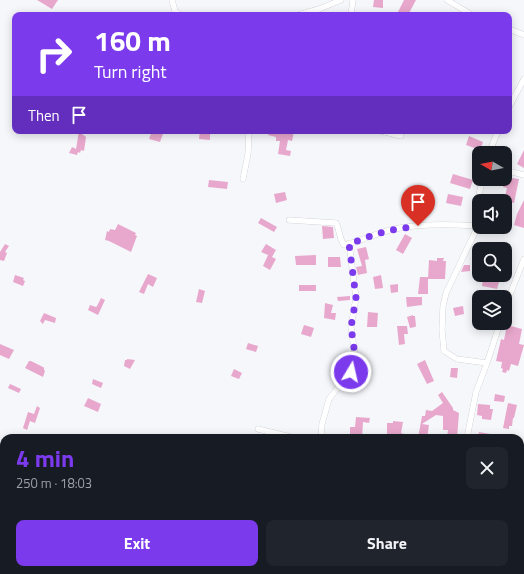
<!DOCTYPE html>
<html lang="en">
<head>
<meta charset="utf-8">
<style>
  :root { --surface:#171b24; --page:#20242c; --text:#f1f3f6; --muted:#9ea1a6; --accent:#7c3aed }
  body { margin:0; font-family:"Titillium Web",sans-serif; background:var(--page); color:var(--text); height:100vh; display:flex; flex-direction:column; font-size:15px; white-space:nowrap }
  * { box-sizing:border-box; margin:0 }
  p { font-size:13px; color:var(--muted) }
  .icon { flex:none; width:22px; height:22px; fill:none; stroke:currentColor; stroke-width:2; stroke-linecap:round; stroke-linejoin:round }
  .map { position:relative; flex:1; overflow:hidden }
  .drawer { position:absolute; left:0px; top:434px; width:524px; height:140px; display:flex; flex-direction:column; background:var(--surface); border-radius:12px 12px 0 0; box-shadow:0 2px 10px #0003 }
  .drawer>* { flex:none }
  .hud { position:absolute; left:12px; top:12px; width:500px; height:122px; border-radius:8px; box-shadow:0 2px 10px #0003; background:#7c3aed; color:#fff; overflow:hidden }
  .needle { width:26px; rotate:279deg }
  .tools { position:absolute; left:472px; top:146px; display:grid; gap:8px }
  .tools a { display:grid; place-items:center; width:40px; height:40px; border-radius:8px; background:var(--surface); box-shadow:0 2px 10px #0003; font-size:20px }
  .pin { position:absolute; display:grid; place-items:center; width:34px; height:34px; color:#fff; margin:-41px -17px; border-radius:50% 50% 50% 0; rotate:-45deg; box-shadow:0 0 4px #0007 }
  .pin .icon { rotate:45deg }
  .me { position:absolute; width:44px; margin:-22px; rotate:9deg; stroke-linejoin:round; filter:drop-shadow(0 0 3px #0008) }
  .turn { display:flex; align-items:center; gap:14px; height:84px; padding:0 16px; font-size:18px }
  .turn .icon { width:52px; height:52px; stroke-width:2.5 }
  .turn b { display:block; font-size:28px; line-height:34px }
  .then { display:flex; align-items:center; height:38px; padding:0 16px; background:#0003; gap:8px; font-size:15px }
  .round { display:grid; place-items:center; flex:none; width:42px; height:42px; border-radius:8px; background:var(--page) }
  .headline { display:flex; align-items:center; justify-content:space-between; height:68px; padding:0 16px }
  h1 { font-size:24px; font-weight:700; line-height:30px; color:var(--accent) }
  .button { display:flex; gap:8px; margin-top:auto; padding:8px 16px }
  .button a { flex:1; height:46px; border-radius:8px; background:var(--accent); color:#fff; font-size:16px; font-weight:700; line-height:46px; text-align:center }
  .button a+a { background:var(--page); color:var(--text) }
  .map>svg:first-child { display:block }
</style>
</head>
<body>
<div class="map">
<svg width="524" height="574" viewBox="0 0 524 574">
  <rect width="100%" height="100%" fill="#f5f7fb"/>
  <path fill="#e8a8cd" d="M37,0H58L52,9Z
    M374,0H383V8L373,7Z
    M404,0H416L408,15H404L398,12Z
    M79,131L83,132L82,134L86,137L84,151L81,150L80,153L78,152L77,155L69,153L72,147L76,149Z
    M152,131H164L160,142L149,139Z
    M200,131H210V140L199,139Z
    M269,131H294L292,141L288,140L286,150L291,151L290,156L278,154L280,141H276V137L268,135Z
    M469,136L483,142L480,150L466,145Z
    M524,150V168L517,164Z
    M453,174L473,180L470,189L450,183Z
    M505,177L519,179L514,203L504,201L507,188L503,187Z
    M209,180L228,182L227,189L208,187Z
    M285,192L287,200L276,203L274,194Z
    M448,194L463,197L461,206L446,203Z
    M524,200V228L514,225L517,214Z
    M261,218L277,227L274,232L258,223Z
    M118,224L136,233L135,235L137,236L131,252L109,241L105,240L107,231L109,232L110,229L115,230Z
    M322,226L333,227L334,238L323,239Z
    M405,234L412,238L403,254L396,250Z
    M5,244L9,246L5,252L7,253L4,261L0,260V252Z
    M266,244L276,250L272,257L276,259L270,270L263,266L268,255L261,252Z
    M366,247L369,259L365,260L367,273L358,275L356,267L362,266L357,249Z
    M316,255V265H296L295,256Z
    M328,257H340L341,267H328Z
    M437,258H444L443,261H446L445,279H428L429,260L437,261Z
    M464,265H470V271L461,272Z
    M148,274L157,278L153,287L148,284L144,294L139,292Z
    M15,275L24,278L23,280L25,281L23,286L13,282Z
    M381,275L383,288L375,289L373,277Z
    M420,277H428V294H418Z
    M483,279L499,282L497,289L482,286Z
    M398,284V292L391,293L390,285Z
    M299,285H316V291H299Z
    M199,289L205,291L202,303L196,302Z
    M350,296V300L338,301L337,297Z
    M406,297H422V305L407,307Z
    M101,298L105,300L98,315L88,310L90,305L96,307L97,306Z
    M325,303L333,305L331,313H336L335,320L324,318Z
    M463,306L464,314L455,316L453,308Z
    M368,312L378,313L377,327H367Z
    M44,313L56,318L55,323L45,320L43,324L40,321Z
    M413,315V316H415L416,326L415,327L410,328L407,317Z
    M304,325L314,328L311,337L301,334Z
    M507,325L522,329L519,344L524,345L518,366L511,364L509,371L507,370L506,373L502,372L503,369L501,368L502,362L496,361L501,339L504,340Z
    M397,326H407L408,334H404L405,344L399,345Z
    M248,343L258,346L256,352L246,349Z
    M0,344L14,350L9,359L0,355Z
    M127,359L135,360L130,369L124,366L125,360H127Z
    M425,360L434,381L427,384L417,364Z
    M29,361H31L43,367L44,368V370L45,371L43,377L25,368Z
    M451,368H458L457,378L450,377Z
    M234,369L242,373L239,379L231,376Z
    M93,379L103,383L101,388L92,384Z
    M10,384L21,389L19,393L8,388Z
    M442,392L453,408V410L459,413L457,438L447,437L448,430H443V416L436,415L422,424L429,425L427,438H418L422,416H425L426,410L432,411L443,403L438,395Z
    M495,394L505,396L504,402L494,401Z
    M88,398L101,404L98,412L84,406Z
    M508,403L517,405L514,418H513L512,426H509V429L503,428Z
    M478,404L490,405V409H493L491,420L482,419V416L477,415Z
    M37,406L40,408L35,423L30,421L27,430L23,428L28,412L34,414Z
    M356,417L370,418L369,423L363,422L362,438H350V427H355Z
    M393,421L403,422L401,433L404,434L403,438L387,437V423H393Z
    M479,432L502,436L501,438H478Z"/>
  <g fill="none" stroke-linecap="round" stroke-linejoin="round">
    <g stroke="#c1c3c7" stroke-width="6">
      <path id="street" d="M172,0L175,11L181,15
        M447,0L472,15
        M298,15L319,9L341,0
        M351,15L353,0
        M509,29L524,35
        M509,107L524,79
        M381,131L401,136
        M489,153L498,131
        M505,170L524,175
        M243,179L248,154L249,131
        M483,179L477,202L478,212V226L446,293L443,306L442,330L444,351L457,359L487,363
        M289,220L336,223C340,230 339,238 344,245C361,241 377,233 394,229C421,223 450,224 478,226
        M505,307L524,259
        M258,429L295,438
        M321,438L322,424L329,399L351,371L355,355L351,327L356,298L349,243
        M467,438L476,392L487,363L500,323
        M520,472L524,481L521,492L524,498
        M276,570L283,574
        M518,570L524,574"/>
    </g>
    <use href="#street" stroke="#fff" stroke-width="5.5"/>
  </g>
  <g fill="none" stroke-linecap="round" stroke-linejoin="round">
    <path stroke="#7c3aed" stroke-width="7" stroke-dasharray="0 12.6" d="M351,372L355,355L351,327L356,298L349,244L376,234L396,229L418,226"/>
  </g>
</svg>
<div class="tools">
<a><svg class="needle" viewBox="-14 -14 28 28"><path d="M0-13l5 13h-10z" fill="#e53935"/><path d="M0 13l5-13h-10z" fill="#9ea1a6"/></svg></a>
<a><svg class="icon" aria-label="sound" viewBox="0 0 24 24"><path d="M4 9h4l5-4v14l-5-4H4zM17 9q2 3 0 6"/></svg></a>
<a><svg class="icon" aria-label="search" viewBox="0 0 24 24"><circle cx="10" cy="10" r="6"/><path d="M15 15l6 6"/></svg></a>
<a><svg class="icon" aria-label="layers" viewBox="0 0 24 24"><path d="M12 4l9 5-9 5-9-5zM3 14l9 5 9-5"/></svg></a>
</div>
<div class="pin" style="left:418px;top:226px;background:#d93025"><svg class="icon" aria-label="arrive" viewBox="0 0 24 24"><path d="M6 21V4h12l-3 4 3 4H6"/></svg></div>
<svg class="me" style="left:351px;top:372px" viewBox="-20 -20 40 40"><circle r="17" fill="#7c3aed" stroke="#fff" stroke-width="3"/><path d="M0-11L8 9 0 5-8 9z" fill="#fff"/></svg>
<div class="hud">
<div class="turn"><svg class="icon" aria-label="right" viewBox="0 0 24 24"><path d="M7 20v-9h11M14 6l5 5-5 5"/></svg><div><b>160 m</b>Turn right</div></div>
<div class="then">Then<svg class="icon" aria-label="arrive" viewBox="0 0 24 24"><path d="M6 21V4h12l-3 4 3 4H6"/></svg></div>
</div>
<section class="drawer">
<div class="headline"><div><h1>4 min</h1><p>250 m · 18:03</p></div><a class="round"><svg class="icon" aria-label="close" viewBox="0 0 24 24"><path d="M6 6l12 12M18 6L6 18"/></svg></a></div>
<div class="button"><a>Exit</a><a>Share</a></div>
</section>
</div>
</body>
</html>
